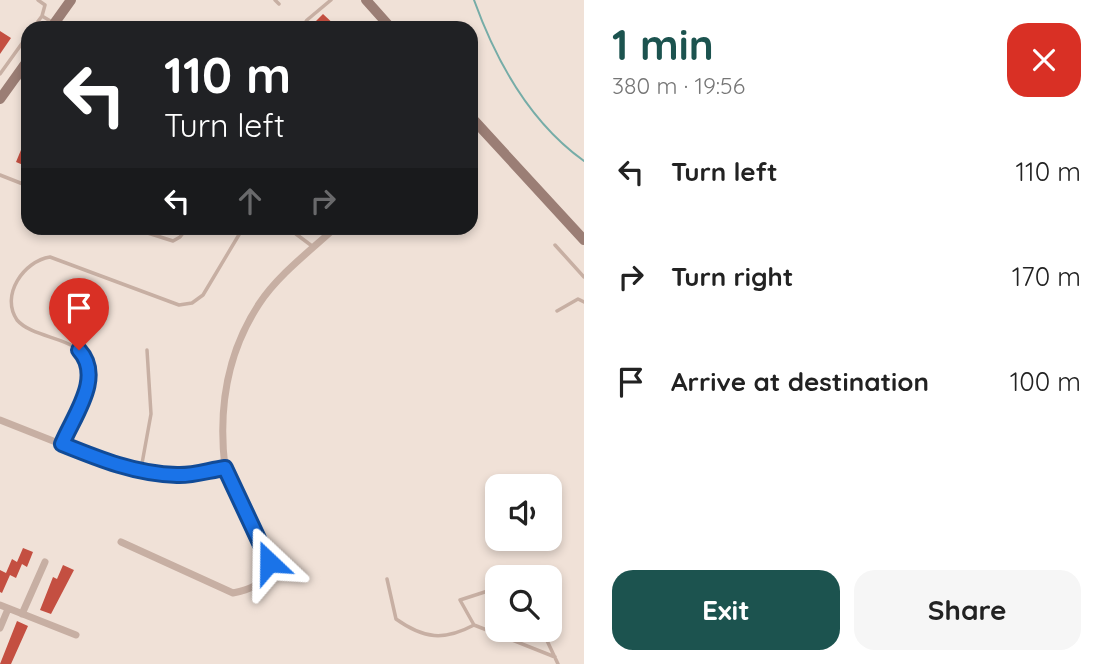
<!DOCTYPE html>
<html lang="en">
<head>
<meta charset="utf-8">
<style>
  :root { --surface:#fff; --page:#f6f6f6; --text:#222; --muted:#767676; --accent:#1c534f }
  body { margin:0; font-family:Quicksand,sans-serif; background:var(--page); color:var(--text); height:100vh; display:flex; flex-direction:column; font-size:26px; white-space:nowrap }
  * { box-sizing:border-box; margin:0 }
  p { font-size:23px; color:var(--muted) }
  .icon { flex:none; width:38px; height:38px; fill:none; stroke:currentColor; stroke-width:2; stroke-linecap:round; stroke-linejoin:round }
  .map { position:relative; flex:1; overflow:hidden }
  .side { display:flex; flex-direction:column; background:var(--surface); width:525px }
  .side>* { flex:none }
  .hud { position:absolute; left:21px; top:21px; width:457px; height:214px; border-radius:21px; box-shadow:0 4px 10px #0003; background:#202124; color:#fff; overflow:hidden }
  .fabs { position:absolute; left:485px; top:474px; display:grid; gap:14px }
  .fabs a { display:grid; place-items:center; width:77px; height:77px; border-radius:14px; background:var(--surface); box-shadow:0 4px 10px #0003; font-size:35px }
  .pin { position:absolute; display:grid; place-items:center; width:60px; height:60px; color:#fff; margin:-72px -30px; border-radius:50% 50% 50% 0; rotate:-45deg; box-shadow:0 0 7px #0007 }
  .pin .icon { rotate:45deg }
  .me { position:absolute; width:77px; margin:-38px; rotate:337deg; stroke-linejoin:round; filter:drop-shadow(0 0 5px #0008) }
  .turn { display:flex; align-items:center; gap:24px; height:147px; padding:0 28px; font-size:32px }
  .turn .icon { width:91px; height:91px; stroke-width:2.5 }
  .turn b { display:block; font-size:49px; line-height:60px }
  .lanes { display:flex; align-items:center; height:66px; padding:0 28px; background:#0003; justify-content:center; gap:35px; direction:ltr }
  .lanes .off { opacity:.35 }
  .round { display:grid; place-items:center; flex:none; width:74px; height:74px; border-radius:21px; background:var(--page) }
  .overview { display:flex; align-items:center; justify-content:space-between; height:119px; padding:0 28px }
  h1 { font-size:42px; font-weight:700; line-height:52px; color:var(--accent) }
  .cta { display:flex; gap:14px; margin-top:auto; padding:14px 28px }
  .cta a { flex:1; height:80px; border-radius:21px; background:var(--accent); color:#fff; font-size:28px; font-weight:700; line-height:80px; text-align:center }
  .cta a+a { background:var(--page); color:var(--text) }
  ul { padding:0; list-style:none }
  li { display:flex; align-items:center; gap:21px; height:105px; padding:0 28px }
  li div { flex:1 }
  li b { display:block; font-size:26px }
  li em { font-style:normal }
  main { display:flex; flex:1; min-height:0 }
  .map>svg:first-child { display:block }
</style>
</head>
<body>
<main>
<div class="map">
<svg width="584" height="664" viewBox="0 0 584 664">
  <rect width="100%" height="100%" fill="#f0e1d7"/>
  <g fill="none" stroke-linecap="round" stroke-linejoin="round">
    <path stroke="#76aca7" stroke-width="2" d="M474,0C496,61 531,123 584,161"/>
  </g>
  <path fill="#c44f41" d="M323,14L338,28H318L315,22Z
    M0,31L11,38L0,54Z
    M28,133V167L16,162Z
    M23,548L33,552L27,567L22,564L16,578L10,575L2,593L0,592V570L6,573L12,559L17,562Z
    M63,565L74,570L51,614L40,610L53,577L57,579Z
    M17,621L28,626L11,664H0Z"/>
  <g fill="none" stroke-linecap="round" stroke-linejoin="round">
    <path stroke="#c7afa3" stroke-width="3.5" d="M38,0L45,5L42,16
      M275,0L279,4
      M33,28L42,16L52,22
      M302,28L307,20L331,0
      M0,74L28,35
      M19,76L28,83
      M0,175L28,186
      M132,228L173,241L180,237L187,228
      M288,228L312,246
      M555,245L584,277
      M557,311L578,299L584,302
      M62,444C69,426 93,386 91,369C86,336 35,341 17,320C0,295 24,261 50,257L179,305L192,303L203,295L243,228
      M141,469L151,414L147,350
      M387,579L396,619C424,639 444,641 474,625
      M497,588L460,600L474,625L555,657
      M542,630L558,664"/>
    <path stroke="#c7afa3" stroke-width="7" d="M0,420L119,467L179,476L225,468L269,562C265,583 254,589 233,593L121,542
      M225,468C218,409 226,354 259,304C278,275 310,251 335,228
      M0,605L76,635
      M22,614L45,562
      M0,628L8,609"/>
    <path stroke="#9b7e75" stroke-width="10" d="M366,0L391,28
      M51,28L71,0
      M0,99L28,60
      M471,117L584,240"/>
  </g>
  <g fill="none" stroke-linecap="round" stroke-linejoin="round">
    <g stroke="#114b97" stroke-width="18">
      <path id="route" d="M79,350C104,377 74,415 62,444C99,459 136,474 177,475C192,476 210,470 225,468L269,562"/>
    </g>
    <use href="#route" stroke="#1a73e8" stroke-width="12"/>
  </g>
</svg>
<div class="fabs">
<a><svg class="icon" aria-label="sound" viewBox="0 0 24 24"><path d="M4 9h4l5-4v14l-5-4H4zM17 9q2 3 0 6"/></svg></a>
<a><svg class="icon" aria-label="search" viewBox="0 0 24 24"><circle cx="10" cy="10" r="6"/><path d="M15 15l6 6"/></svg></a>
</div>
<div class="pin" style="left:79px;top:350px;background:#d93025"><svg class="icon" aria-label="arrive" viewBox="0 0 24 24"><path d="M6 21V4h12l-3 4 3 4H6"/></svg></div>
<svg class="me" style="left:269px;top:562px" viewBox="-20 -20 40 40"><path d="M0-17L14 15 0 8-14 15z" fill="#1a73e8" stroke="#fff" stroke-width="4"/></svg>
<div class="hud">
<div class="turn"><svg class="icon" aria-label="left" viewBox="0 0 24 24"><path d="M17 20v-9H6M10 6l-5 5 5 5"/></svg><div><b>110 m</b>Turn left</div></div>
<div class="lanes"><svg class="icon" aria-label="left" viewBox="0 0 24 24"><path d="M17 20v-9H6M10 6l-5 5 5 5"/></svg><svg class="icon off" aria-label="ahead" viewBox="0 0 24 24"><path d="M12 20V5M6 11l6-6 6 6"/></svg><svg class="icon off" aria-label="right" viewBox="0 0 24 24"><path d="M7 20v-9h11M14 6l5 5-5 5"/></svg></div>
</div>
</div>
<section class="side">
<div class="overview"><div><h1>1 min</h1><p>380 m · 19:56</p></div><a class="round" style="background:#d93025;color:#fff"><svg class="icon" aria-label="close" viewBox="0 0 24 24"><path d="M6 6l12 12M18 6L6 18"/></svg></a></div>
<ul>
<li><svg class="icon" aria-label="left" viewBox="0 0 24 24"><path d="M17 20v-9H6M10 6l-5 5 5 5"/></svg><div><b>Turn left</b></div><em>110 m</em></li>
<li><svg class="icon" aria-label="right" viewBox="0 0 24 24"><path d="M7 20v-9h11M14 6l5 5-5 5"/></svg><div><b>Turn right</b></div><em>170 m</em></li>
<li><svg class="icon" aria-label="arrive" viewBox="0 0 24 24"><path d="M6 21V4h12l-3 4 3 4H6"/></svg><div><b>Arrive at destination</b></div><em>100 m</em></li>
</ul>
<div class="cta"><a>Exit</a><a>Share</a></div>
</section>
</main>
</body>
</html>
